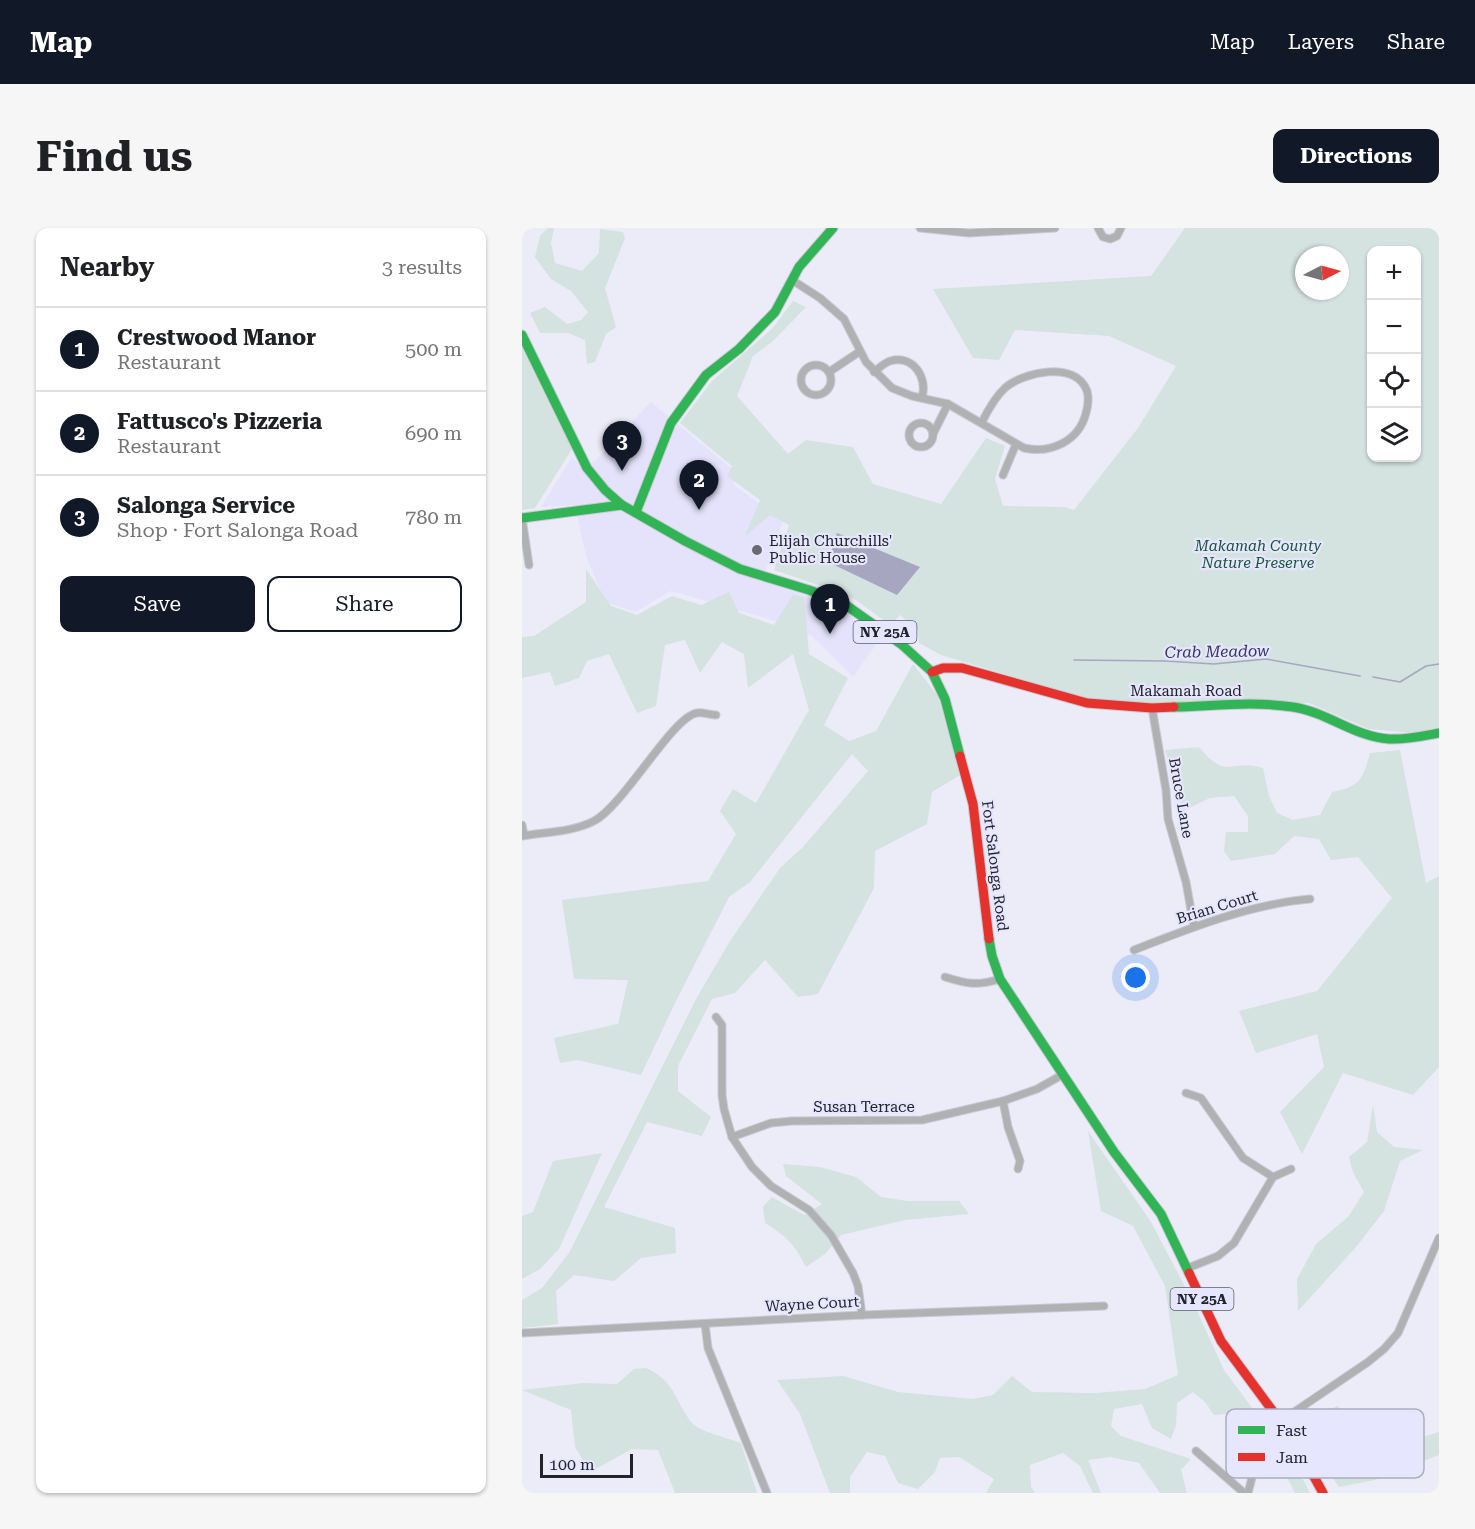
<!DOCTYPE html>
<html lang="en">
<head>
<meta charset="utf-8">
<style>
  :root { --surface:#fff; --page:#f6f6f6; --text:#202124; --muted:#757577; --line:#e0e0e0; --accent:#111827 }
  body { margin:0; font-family:"Roboto Serif",serif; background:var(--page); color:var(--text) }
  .controls { position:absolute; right:18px; top:18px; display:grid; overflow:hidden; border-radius:12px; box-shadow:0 2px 4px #0004 }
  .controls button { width:54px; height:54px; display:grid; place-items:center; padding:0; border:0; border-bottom:2px solid var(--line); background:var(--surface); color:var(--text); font:30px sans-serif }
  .compass { position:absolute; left:773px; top:18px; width:54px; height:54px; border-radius:50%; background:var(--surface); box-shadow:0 2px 4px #0004; rotate:84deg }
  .scale { position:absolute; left:18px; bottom:15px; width:93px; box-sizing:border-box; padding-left:6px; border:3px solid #23232c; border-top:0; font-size:16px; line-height:21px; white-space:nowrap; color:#23232c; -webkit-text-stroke:4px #e6e6ff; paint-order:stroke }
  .you { position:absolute; left:614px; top:750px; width:21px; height:21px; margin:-15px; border:4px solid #fff; border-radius:50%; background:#1a73e8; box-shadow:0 0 0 9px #1a73e833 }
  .badge { display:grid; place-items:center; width:39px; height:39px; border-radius:50%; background:var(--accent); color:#fff; font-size:20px; font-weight:700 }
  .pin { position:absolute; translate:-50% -50px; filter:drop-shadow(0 2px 3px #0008) }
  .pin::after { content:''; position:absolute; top:32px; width:21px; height:18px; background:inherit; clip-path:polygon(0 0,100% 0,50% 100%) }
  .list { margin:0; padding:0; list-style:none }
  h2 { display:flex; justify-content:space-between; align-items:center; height:78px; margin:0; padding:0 24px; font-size:26px }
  h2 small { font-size:20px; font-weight:400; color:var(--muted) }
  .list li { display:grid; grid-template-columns:39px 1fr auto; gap:18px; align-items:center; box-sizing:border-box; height:84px; padding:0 24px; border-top:2px solid var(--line) }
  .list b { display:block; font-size:22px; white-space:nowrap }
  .list p { margin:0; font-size:20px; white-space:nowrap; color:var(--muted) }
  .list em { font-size:20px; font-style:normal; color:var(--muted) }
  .actions { display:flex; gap:12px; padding:18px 24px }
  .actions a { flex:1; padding:14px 0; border:2px solid var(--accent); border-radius:12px; text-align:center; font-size:21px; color:var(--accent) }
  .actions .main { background:var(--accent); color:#fff }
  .icon { flex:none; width:33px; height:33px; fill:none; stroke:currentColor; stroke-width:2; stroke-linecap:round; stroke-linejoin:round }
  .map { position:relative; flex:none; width:917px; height:1265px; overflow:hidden; border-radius:12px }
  header { display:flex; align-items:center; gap:36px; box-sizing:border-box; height:84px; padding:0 30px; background:var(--accent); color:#fff }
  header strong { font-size:28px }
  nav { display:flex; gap:33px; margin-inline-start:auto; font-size:21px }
  .intro { display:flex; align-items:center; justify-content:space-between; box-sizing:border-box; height:144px; padding:0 36px }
  h1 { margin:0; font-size:42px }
  .button { padding:15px 27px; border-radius:12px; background:var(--accent); color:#fff; font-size:21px; font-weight:700 }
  main { display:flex; gap:36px; padding:0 36px }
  aside { flex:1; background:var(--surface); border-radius:12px; box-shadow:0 2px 4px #0004 }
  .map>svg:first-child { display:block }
  .built { fill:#e4e3fb }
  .green { fill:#d4e2e0; fill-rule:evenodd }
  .water { fill:#a6a6c0 }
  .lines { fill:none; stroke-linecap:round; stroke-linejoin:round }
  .stream { stroke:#a6a6c0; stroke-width:1.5 }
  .street-casing { stroke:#c9c9d3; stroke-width:9 }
  .fast-casing { stroke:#c9c9d3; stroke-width:11 }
  .jam-casing { stroke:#c9c9d3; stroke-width:11 }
  .street { stroke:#afb1b2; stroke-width:7 }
  .fast { stroke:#30b455; stroke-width:9 }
  .jam { stroke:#e5322d; stroke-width:9 }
  .poi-dot { fill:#696974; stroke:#e6e6ff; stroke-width:2 }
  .labels { text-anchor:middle; stroke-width:4.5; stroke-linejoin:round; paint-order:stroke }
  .shield { fill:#e6e6ff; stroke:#5e5e6b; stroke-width:1.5 }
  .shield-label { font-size:14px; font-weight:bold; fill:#23232c }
  .poi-label { font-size:15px; fill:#23232c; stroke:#e6e6ff; text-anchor:start }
  .park-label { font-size:15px; font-style:italic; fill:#18543a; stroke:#e6e6ff }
  .street-label { font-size:15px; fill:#23232c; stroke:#e6e6ff }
  .water-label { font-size:16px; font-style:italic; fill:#383461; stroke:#e6e6ff }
  .key { fill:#e6e6ff; stroke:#acacc0; stroke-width:1.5 }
  .key-label { font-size:16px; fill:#23232c }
</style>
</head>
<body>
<header>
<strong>Map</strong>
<nav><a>Map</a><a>Layers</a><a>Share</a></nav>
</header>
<div class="intro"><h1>Find us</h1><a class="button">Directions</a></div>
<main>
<aside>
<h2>Nearby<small>3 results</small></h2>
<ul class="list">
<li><span class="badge">1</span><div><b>Crestwood Manor</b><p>Restaurant</p></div><em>500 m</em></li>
<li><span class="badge">2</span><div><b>Fattusco's Pizzeria</b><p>Restaurant</p></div><em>690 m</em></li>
<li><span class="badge">3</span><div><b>Salonga Service</b><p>Shop · Fort Salonga Road</p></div><em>780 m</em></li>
</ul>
<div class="actions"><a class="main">Save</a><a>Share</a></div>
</aside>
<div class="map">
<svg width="917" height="1265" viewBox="0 0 917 1265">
  <rect width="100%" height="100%" fill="#ececf9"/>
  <path class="built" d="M129,174l86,71 -4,11 50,38 -21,59 78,27 40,31 -27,38 -42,-42 -45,-17 -95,-27 -36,21 -30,-10 -19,-46 -11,-51 -34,2 31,-50 10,10 13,-6z"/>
  <g class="green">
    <path d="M26,0h6l-3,15 4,20 27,8 17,-18 1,-24 23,3 2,6 -20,50 11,39 -10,7 -11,28 -8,2 -2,-24 -17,-7h-28l-10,-20 15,-6 22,17 14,-4 7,-8 -17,-21 -20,-12 -16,-22 5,-21z"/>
    <path d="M663,0h254v499l-25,6 -45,-4 -60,-26 -139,2 -79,-5 -150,-45 -22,-12 -1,-13 -18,-15 -10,10 -34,-25 -17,-8 -65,-22 15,-45 -19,-10 -25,21 15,-36 -33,-24 5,-10 -52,-43 32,-42 61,-53 20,-27 13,6 -33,34 -20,15 -16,40 51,58 18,-14 47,7 20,37 68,20 45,-66 19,8 -10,33 8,27 61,1 10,3 64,-82 38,-62 -67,-30 -94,-6 -16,30 -26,-2 -40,-69 218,-13zM850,22h44v208h-44zM782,27h36v36h-36z"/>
    <path d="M0,120l50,101 -37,59 -13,2z"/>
    <path d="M64,341l25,37 26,9 35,-19 29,9 28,-13 10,21 35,12 19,-30 11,2 5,57 39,24 -24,47 25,16 27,-10 37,-67 25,32 22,79 -28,17 -5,32 -52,27 -1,37 -56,106 -20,3 -33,-37 -30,33 -23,6 -34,67v25l33,26 -9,19 -55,-14 -43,85 71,21 1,25 -35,5 -27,23 -40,-6 -18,16 2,33 -36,4v-28l20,-12 27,-35 127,-254 34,-58 50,-73 23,-21 65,-76 -16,-17 -102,128 -21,15 -53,104 -35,74 -63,-15 -18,3 -6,-25 64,-14 10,-44 -54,-1 -12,-79 146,-19 28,-47 -16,-23 13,-22 23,14 53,-93 -16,-56 -45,34 -4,-34 -22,-12 -22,31 -15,-33 -20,5 -9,61 -19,7 -28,-59 -22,7 -8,17 -24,8 -5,-14 -28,6v-41l12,-1 52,-34z"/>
    <path d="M677,519c29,35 31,11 64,21l6,28 8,17 16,7 27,-5 12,-23c28,-5 31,-13 38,-39l30,-3 26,133 13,-7v191l-26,28 -70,-22 -41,81 -22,-42 44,-45 -7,-33 -61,19 -17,-42 78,-20 75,-93 -34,-41 -27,3 -12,-21 -25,-3 -19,18 -44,7 -7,-10 2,-19h22v-16l-14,-20 -24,2 -27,13 -18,-61z"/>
    <path d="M851,877l4,27 17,15 29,3 -23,11 -16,50 -28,36 -58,64 -1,-32 19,-35 32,-27 16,-25 -11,-20 -4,-15 18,-15z"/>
    <path d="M566,903l63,91 42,80 31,68 31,42 -41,3 -9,-13 -12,-10 -16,11 -1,22 -5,14 -19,-11 -10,-24 -28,5 -3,17 10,10 70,23 -10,11 6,23h-27l-21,-30 -29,-6 -22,3 13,33h-8l-13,-27 -17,-13 -33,12 1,22 4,6h-49l8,-14 -35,-22 -19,1 -5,14 -17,17 -20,-6 -13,-27 -18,-4 -17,25v16h-20l-30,-79 -23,-34 66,-4 55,16 75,7 20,-4 19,-19 20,16 62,1 51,-4 33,-14 -13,-89 -32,-60 -32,-15z"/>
    <path d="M80,925l-43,96 -19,20 -18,10v-63l11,-4 20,-51z"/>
    <path d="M261,936l37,3 36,10 25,20 27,4h51l10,13 -64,6 -64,15 -16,19 -19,13c-12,-24 -19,-30 -41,-44l-2,-16 9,-10 32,18 18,-11 -36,-28z"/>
    <path d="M124,1140c31,14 28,34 47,56 6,7 37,15 48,19l16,50h-82l-17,-43 -26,-1 -42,23 -15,-25 -4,-37 -49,-20 62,-7 33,1 17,-15z"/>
    <path d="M816,1178l32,47 69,-21v23l-64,25 -36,7 -19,-28 -11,-43z"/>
    <path d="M757,1205l31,60h-15l-5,-10 -22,-36z"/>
  </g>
  <path class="water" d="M315,305l83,34 -23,28 -69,-33z"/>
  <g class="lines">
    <g class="stream">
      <path d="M552,432l91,1 49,3 52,-5 94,17"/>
      <path d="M851,449l27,5 26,-16 13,-2"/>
    </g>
    <g class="street-casing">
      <g id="street">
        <path d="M398,0l49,5 86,-5"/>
        <path d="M576,0l5,9 7,2 7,-3 4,-8"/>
        <path d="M270,52l28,18 24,21 22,43 26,26 20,8 36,8 76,44c27,6 55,-7 62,-35 2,-7 3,-15 1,-22 -11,-31 -64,-19 -82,-3 -10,9 -17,22 -23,34"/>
        <circle cx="294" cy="152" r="15"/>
        <path d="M307,144l30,-20"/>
        <path d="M352,144c5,-4 10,-9 16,-11 23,-7 38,17 32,36"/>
        <circle cx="399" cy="207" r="12"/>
        <path d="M411,206l15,-30"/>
        <path d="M481,247l13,-31"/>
        <path d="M0,290l7,47"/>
        <path d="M630,480l14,82 2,29 18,63 8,45"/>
        <path d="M0,597l2,10"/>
        <path d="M0,608c23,-4 51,-4 72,-15 30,-16 79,-105 103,-108 6,-1 13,2 19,2"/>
        <path d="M612,722c56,-22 117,-46 176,-51"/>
        <path d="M423,749c22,7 32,9 55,2"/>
        <path d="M194,789l6,8v70l2,14 8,28 20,30 19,19 38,24 22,25 22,38 5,13 4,29"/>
        <path d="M664,865l15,5 42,60 30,19"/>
        <path d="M481,873l5,26 12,34 -2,8"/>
        <path d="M210,909l39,-14 21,-2 130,-1 81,-19 34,-12 25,-14"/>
        <path d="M666,1040l30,-12 16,-13 39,-66 18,-8"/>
        <path d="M183,1096l3,24 59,145"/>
        <path d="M0,1105l340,-18 242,-9"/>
        <path d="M674,1223l48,42"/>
        <path d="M726,1265l13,-50 8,-14 99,-67 16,-13 14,-16 41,-95"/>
      </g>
    </g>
    <g class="fast-casing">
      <g id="fast">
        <path d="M0,107l65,133 18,22 17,15 63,36 55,28 69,21 34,13 58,41 31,28 13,27 15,57"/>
        <path d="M114,284l35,-89 35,-48 33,-26 36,-37 24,-45 34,-39"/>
        <path d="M0,290l100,-13"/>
        <path d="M652,479c39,-1 80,-6 119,0 34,5 62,30 96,32 16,1 34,-3 50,-6"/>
        <path d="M467,711l3,17 8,23 114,173 47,62 28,59"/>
      </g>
    </g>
    <g class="jam-casing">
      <g id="jam">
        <path d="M410,444l11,-4h19l125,35 65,5 22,-1"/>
        <path d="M438,528l13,48 16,135"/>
        <path d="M667,1045l32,68 71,96 31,56"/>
      </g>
    </g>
    <use href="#street" class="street"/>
    <use href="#fast" class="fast"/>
    <use href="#jam" class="jam"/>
  </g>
  <circle class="poi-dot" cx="235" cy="322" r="6"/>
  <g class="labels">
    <g class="shield">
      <rect x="331.5" y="393" width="63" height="22" rx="4.5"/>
      <rect x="648.5" y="1060" width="63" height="22" rx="4.5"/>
    </g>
    <g class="shield-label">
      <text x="363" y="409">NY 25A</text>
      <text x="680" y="1076">NY 25A</text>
    </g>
    <g class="poi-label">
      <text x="247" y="318">Elijah Churchills'<tspan x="247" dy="17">Public House</tspan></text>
    </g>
    <g class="park-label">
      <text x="736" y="323">Makamah County<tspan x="736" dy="17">Nature Preserve</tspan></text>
    </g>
    <g class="street-label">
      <text x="664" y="468">Makamah Road</text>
      <text transform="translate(659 570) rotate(80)" y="5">Bruce Lane</text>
      <text transform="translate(473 638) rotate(83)" y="5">Fort Salonga Road</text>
      <text transform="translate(695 679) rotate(-17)" y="5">Brian Court</text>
      <text x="342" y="884">Susan Terrace</text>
      <text transform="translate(290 1076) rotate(-3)" y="5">Wayne Court</text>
    </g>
    <g class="water-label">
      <text transform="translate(695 423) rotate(-1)" y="6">Crab Meadow</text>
    </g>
  </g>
  <rect x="704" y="1181" width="198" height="69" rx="9" class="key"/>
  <rect x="716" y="1198" width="27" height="8" fill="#30b455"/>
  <rect x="716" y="1225" width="27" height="8" fill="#e5322d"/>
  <g class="key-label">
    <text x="754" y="1208">Fast</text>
    <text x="754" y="1235">Jam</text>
  </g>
</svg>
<div class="controls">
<button>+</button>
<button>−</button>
<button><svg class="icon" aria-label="locate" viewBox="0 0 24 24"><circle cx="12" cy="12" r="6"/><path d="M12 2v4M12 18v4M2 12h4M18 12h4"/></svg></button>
<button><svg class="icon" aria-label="layers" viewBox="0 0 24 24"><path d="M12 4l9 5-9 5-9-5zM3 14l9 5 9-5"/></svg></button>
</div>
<svg class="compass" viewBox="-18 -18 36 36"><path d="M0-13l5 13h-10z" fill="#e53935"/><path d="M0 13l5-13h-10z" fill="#757577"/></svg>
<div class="scale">100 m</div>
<div class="you"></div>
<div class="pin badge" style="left:308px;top:406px">1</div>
<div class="pin badge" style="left:177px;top:282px">2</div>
<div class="pin badge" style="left:100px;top:243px">3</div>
</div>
</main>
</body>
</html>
